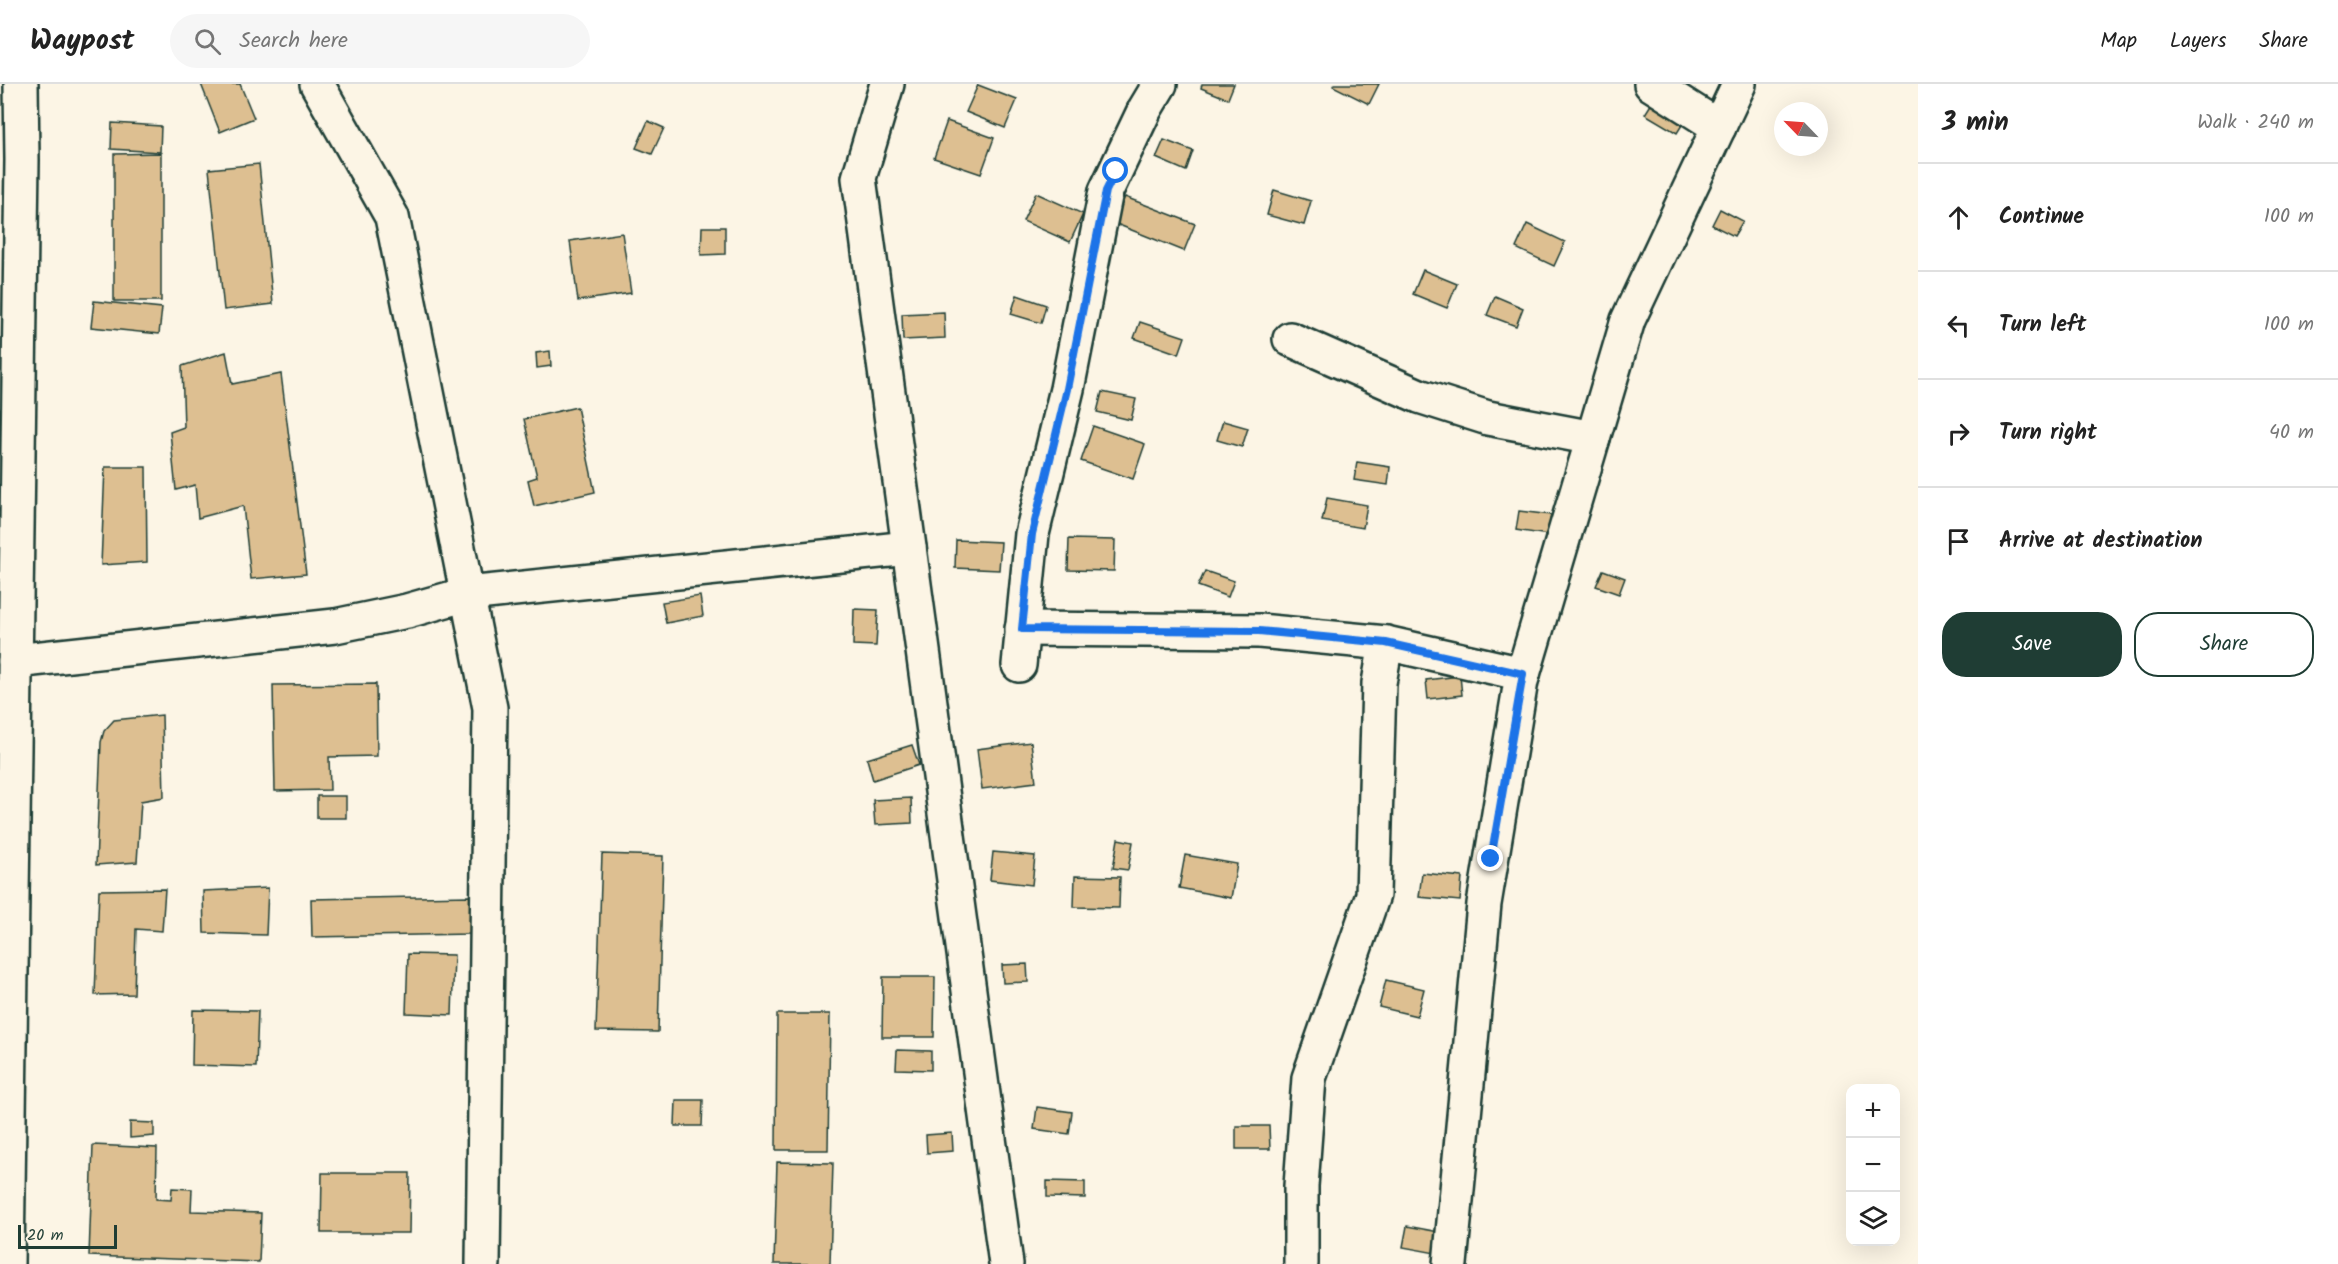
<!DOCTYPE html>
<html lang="en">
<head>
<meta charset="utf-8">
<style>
  :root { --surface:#fff; --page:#f6f6f6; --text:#222; --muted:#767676; --line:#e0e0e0; --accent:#1f3d34 }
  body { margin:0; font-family:Kalam,sans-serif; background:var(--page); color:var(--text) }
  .controls { position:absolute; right:18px; bottom:18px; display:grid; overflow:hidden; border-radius:12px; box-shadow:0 6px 24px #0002 }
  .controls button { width:54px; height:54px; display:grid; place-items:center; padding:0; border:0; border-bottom:2px solid var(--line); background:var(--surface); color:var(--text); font:30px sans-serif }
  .compass { position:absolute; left:1774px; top:18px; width:54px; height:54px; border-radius:50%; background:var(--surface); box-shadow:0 6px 24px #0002; rotate:295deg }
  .scale { position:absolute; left:18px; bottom:15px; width:99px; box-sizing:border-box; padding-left:6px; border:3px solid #1f3d34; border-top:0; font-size:16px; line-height:21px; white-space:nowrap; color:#1f3d34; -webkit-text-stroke:4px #fcf5e5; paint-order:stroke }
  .stop { position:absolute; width:18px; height:18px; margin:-14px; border:4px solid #1a73e8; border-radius:50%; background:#fff }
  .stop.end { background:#1a73e8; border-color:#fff; box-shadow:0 2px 6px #0008 }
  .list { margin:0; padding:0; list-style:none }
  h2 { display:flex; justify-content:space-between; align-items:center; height:78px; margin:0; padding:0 24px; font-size:26px }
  h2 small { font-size:20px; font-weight:400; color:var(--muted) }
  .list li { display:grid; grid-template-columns:39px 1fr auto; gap:18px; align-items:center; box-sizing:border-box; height:108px; padding:0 24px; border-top:2px solid var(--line) }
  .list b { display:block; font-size:22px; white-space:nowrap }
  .list em { font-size:20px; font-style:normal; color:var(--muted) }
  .actions { display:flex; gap:12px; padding:18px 24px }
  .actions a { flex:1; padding:14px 0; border:2px solid var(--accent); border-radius:24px; text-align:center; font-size:21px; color:var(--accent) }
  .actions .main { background:var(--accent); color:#fff }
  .icon { flex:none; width:33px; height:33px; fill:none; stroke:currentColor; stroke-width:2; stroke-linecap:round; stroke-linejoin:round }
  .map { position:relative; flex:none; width:1918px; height:1180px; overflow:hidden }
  header { display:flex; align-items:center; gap:36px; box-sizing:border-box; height:84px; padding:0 30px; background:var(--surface); border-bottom:2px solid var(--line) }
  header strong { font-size:28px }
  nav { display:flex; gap:33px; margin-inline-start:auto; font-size:21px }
  .search { width:420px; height:54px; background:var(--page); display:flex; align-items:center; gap:15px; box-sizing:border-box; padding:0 21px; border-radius:33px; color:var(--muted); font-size:22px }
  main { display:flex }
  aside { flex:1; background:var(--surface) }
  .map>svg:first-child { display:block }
  .building { fill:#ddbf91; stroke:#1f3d34; stroke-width:1.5 }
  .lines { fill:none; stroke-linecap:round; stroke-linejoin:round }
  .minor-casing { stroke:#1f3d34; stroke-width:38 }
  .secondary-casing { stroke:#1f3d34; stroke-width:38 }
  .minor { stroke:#fcf5e5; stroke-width:33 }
  .secondary { stroke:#fcf5e5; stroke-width:33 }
  .route { stroke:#1a73e8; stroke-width:8 }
</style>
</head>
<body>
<header>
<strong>Waypost</strong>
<div class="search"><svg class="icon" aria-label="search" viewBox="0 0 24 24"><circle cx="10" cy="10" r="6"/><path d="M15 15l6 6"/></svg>Search here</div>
<nav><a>Map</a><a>Layers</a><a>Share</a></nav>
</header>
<main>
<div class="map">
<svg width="1918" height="1180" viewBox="0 0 1918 1180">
  <rect width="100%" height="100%" fill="#fcf5e5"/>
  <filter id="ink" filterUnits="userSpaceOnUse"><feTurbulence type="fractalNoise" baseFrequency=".0167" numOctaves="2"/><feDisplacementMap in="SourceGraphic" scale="12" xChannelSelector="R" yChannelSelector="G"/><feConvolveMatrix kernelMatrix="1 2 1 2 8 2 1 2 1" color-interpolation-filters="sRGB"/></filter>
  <g filter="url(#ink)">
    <g class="building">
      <path d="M201,0h39l14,34 -34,14z"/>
      <path d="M1202,0h32l-6,15 -27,-11z"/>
      <path d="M1334,0h45l-10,20 -36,-18z"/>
      <path d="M978,1l39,15 -12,28 -39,-16z"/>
      <path d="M1655,14l32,19 -10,16 -32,-19z"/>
      <path d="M648,37l16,7 -12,26 -16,-6z"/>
      <path d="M947,37l47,17 -13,36 -47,-16z"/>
      <path d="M112,39l49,3 -1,26 -49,-3z"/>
      <path d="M1164,56l29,11 -7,20 -30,-13z"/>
      <path d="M161,69v148h-47v-147z"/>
      <path d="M259,80l14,140 -49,6 -15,-141z"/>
      <path d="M1274,106l37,11 -7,24 -37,-10z"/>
      <path d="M1036,109l47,21 -13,28 -47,-21z"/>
      <path d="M1125,113l70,27 -11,27 -70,-28z"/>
      <path d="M1720,125l23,12 -9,15 -22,-11z"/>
      <path d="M1527,140l38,18 -11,24 -38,-18z"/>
      <path d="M702,143h23v27l-24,1z"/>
      <path d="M622,149l9,60 -53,8 -8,-60z"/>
      <path d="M1423,186l34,14 -10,24 -34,-14z"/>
      <path d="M1017,211l29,10 -5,18 -30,-9z"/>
      <path d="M1495,212l28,12 -7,18 -29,-11z"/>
      <path d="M94,217l68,7 -3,26 -68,-7z"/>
      <path d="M944,228l1,26 -42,2 -1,-26z"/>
      <path d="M1140,238l45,15 -6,17 -45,-16z"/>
      <path d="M550,267l1,15 -14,2 -1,-15z"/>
      <path d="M226,268l6,32 49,-10 25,200 -55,5 -8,-73 -45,12 -3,-33 -19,5 -6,-58 14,-5 -2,-61z"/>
      <path d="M1102,308l34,7 -5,21 -34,-8z"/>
      <path d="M577,323l18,85 -61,14 -6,-26 9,-3 -13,-58z"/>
      <path d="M0,325h10l-2,57 -8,-1z"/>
      <path d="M1223,337l25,7 -6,19 -25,-7z"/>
      <path d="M1093,342l52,18 -12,35 -52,-18z"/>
      <path d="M1357,378l33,5 -2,18 -34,-5z"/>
      <path d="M105,383h41l1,95 -46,3z"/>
      <path d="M1327,414l40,7 -4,23 -41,-7z"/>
      <path d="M1519,427l32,4 -3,20 -32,-5z"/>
      <path d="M1069,455l46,1 -1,31 -46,-1z"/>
      <path d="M956,456l45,2 -2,28 -44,-2z"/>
      <path d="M1603,486l22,8 -6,16 -23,-8z"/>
      <path d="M1205,487l29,10 -6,16 -30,-11z"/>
      <path d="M700,512l3,20 -37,7 -4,-21z"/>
      <path d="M854,525l24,1 -2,36 -23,-1z"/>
      <path d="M1460,592l2,19 -34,4 -2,-19z"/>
      <path d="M376,600l1,72 -48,1 1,33 -55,1 -2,-106z"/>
      <path d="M162,631l2,82 -23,4 -4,61 -41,3 5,-123 3,-11 10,-11z"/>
      <path d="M1031,658l5,40 -54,7 -5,-40z"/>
      <path d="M912,661l7,20 -46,15 -6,-21z"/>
      <rect x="317" y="712" width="29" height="22"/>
      <path d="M911,714l1,25 -37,2 -2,-25z"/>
      <path d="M1118,755l15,3 -5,28 -15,-2z"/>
      <path d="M993,768l42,4 -3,29 -42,-5z"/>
      <path d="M602,770l61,2 -5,176 -62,-1z"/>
      <path d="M1185,771l52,9 -6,34 -52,-10z"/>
      <path d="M1422,789l40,4 -2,24 -41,-4z"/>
      <path d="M1075,792l45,1 -1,31 -45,-1z"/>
      <path d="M268,804l-2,47 -62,-2 -1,-42z"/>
      <path d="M165,805l-3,42 -26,-2 -2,65 -39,1 4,-105z"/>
      <path d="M470,812v38l-158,3 -1,-38z"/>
      <path d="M408,870l46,1 -2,60 -46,-2z"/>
      <path d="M1027,880l1,18 -25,1 -1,-18z"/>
      <path d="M883,893h52l-1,60h-52z"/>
      <path d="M1386,896l38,9 -7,27 -38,-9z"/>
      <path d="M193,926l65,1 -2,56 -64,-2z"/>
      <path d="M777,930h53l-2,136h-52z"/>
      <path d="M897,966l34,1v19l-35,-1z"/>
      <path d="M676,1016h27l-1,26h-27z"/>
      <path d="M1037,1023l35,5 -3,22 -35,-5z"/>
      <path d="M130,1038l24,1v13l-24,2z"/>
      <path d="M1236,1042h33l1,23h-34z"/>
      <path d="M952,1049l1,18 -26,2 -1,-18z"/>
      <path d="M93,1061l64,3 -1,51 15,1 1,-12 20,1 -1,22 70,2 -2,49 -170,-6z"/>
      <path d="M777,1078l56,1 -3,101h-56z"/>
      <path d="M322,1089h88l-1,60h-88z"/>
      <path d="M1047,1097l38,1v16l-38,-1z"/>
      <path d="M1407,1142l43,8 -4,21 -43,-8z"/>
    </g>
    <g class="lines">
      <g class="minor-casing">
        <g id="minor">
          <path d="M317,0l75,133 98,491 -7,556"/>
          <path d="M887,0l-28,94 147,1086"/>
          <path d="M1651,0l68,43"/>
          <path d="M1290,255l129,57 69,22 105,20"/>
          <path d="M1022,545l237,2 127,12 137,31"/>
          <path d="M15,577l320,-35 72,-15 60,-17 442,-46"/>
          <path d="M1019,581l13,-131 35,-145 39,-198 39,-82 15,-25"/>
          <path d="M1301,1180v-78l8,-108 64,-183 6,-212 7,-40"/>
          <path d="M1450,1180l34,-360 37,-223 107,-361 111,-236"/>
        </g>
      </g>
      <g class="secondary-casing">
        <path id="secondary" d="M7,1180l15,-1104 -1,-76"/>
      </g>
      <use href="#minor" class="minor"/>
      <use href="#secondary" class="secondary"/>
    </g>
  </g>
  <g class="lines" filter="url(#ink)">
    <path class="route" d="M1116,87l-10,20 -39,198 -35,145 -10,95 237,2 127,12 137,31 -32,185"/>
  </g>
</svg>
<div class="controls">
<button>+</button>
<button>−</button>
<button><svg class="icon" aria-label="layers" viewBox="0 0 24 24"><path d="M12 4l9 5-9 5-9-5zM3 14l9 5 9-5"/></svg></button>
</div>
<svg class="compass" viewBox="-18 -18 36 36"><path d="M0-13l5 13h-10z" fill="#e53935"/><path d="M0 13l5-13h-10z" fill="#767676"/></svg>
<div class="scale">20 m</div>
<div class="stop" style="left:1116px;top:87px"></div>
<div class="stop end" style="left:1491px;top:775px"></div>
</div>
<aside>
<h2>3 min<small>Walk · 240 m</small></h2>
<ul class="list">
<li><svg class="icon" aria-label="ahead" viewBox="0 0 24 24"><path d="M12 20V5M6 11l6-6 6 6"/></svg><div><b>Continue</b></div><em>100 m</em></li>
<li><svg class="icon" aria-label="left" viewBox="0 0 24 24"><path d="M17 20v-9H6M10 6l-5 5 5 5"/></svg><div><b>Turn left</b></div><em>100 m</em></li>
<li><svg class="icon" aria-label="right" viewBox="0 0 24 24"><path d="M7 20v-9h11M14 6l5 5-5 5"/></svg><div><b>Turn right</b></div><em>40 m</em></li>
<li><svg class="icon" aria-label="arrive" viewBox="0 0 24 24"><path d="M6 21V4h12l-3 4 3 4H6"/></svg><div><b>Arrive at destination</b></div></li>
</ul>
<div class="actions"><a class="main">Save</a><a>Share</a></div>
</aside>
</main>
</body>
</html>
